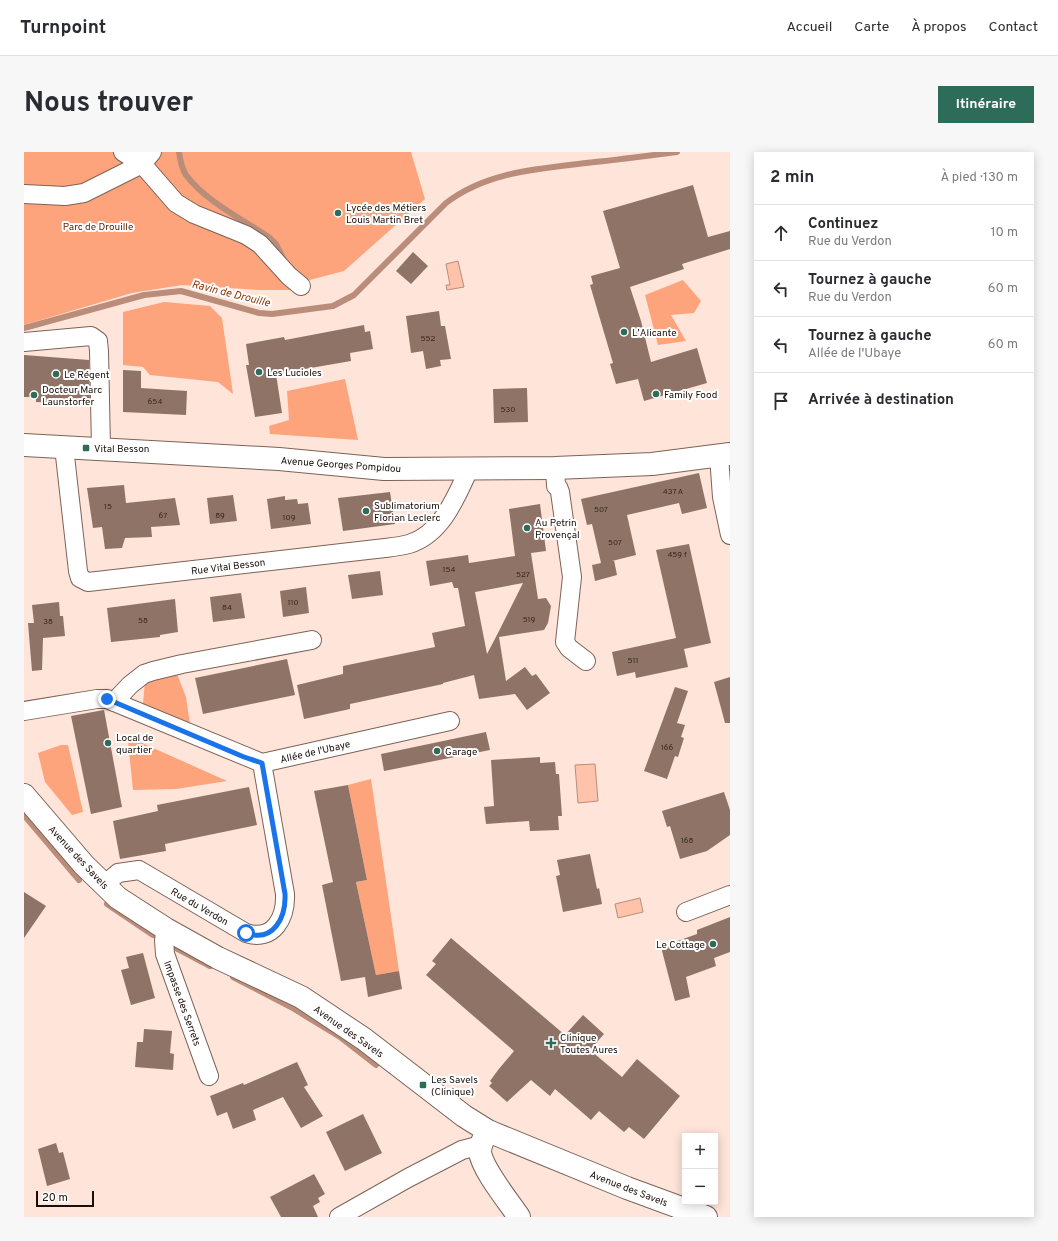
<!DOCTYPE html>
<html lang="fr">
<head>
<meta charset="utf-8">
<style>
  :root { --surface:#fff; --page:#f7f7f7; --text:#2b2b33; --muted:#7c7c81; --line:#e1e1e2; --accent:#2d6c59 }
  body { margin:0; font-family:Overpass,sans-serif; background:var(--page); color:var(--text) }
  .controls { position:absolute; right:12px; bottom:12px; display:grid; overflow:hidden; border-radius:0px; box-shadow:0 2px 10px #0003 }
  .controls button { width:36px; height:36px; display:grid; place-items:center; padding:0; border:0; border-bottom:1px solid var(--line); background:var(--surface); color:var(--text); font:20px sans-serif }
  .scale { position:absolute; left:12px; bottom:10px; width:58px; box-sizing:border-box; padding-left:4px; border:2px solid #190f0a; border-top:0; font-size:11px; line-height:14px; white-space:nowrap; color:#190f0a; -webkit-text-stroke:3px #fff; paint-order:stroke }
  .stop { position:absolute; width:12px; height:12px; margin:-9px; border:3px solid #1a73e8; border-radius:50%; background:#fff }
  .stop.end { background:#1a73e8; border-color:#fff; box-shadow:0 1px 4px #0008 }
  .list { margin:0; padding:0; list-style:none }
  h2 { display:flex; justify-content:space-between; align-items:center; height:52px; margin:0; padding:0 16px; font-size:17px }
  h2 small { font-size:13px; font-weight:400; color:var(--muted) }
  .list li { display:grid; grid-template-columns:26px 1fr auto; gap:12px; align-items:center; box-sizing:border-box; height:56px; padding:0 16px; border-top:1px solid var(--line) }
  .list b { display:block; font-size:15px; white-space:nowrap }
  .list p { margin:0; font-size:13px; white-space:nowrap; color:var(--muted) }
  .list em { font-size:13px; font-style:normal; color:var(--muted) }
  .icon { flex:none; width:22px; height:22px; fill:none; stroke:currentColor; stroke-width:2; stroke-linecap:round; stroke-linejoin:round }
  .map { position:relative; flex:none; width:706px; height:1065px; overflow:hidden; border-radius:0px }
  header { display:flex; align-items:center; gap:24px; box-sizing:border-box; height:56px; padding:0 20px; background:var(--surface); border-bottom:1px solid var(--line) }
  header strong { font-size:19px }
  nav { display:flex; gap:22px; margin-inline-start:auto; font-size:14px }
  .intro { display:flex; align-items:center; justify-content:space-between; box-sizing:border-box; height:96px; padding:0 24px }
  h1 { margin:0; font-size:28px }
  .button { padding:10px 18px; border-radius:0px; background:var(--accent); color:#fff; font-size:14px; font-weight:700 }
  main { display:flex; gap:24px; padding:0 24px }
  aside { flex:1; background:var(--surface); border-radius:0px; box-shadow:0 2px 10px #0003 }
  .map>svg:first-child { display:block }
  .green { fill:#fda47c }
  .water { fill:#fec3aa; stroke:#b98d7a }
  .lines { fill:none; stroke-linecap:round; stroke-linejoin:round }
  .stream { stroke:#b98d7a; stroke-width:6 }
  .building { fill:#8f7367; fill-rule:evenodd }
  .street-casing { stroke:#7d6256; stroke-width:20 }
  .secondary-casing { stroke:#7d6256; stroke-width:24 }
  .street { stroke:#fff; stroke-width:18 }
  .secondary { stroke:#fff; stroke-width:22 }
  .route { stroke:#1a73e8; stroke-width:5 }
  .poi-dot { fill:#2d6c59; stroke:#fff; stroke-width:1.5 }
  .labels { text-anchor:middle; stroke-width:4; stroke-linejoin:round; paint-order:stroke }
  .number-label { font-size:8px; fill:#362821 }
  .poi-label { font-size:10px; fill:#190f0a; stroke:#fff; text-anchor:start }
  .park-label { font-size:10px; fill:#602608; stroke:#fff }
  .street-label { font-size:10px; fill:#190f0a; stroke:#fff }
  .water-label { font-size:11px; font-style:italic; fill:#8a3707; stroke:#fff }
</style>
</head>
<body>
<header>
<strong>Turnpoint</strong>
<nav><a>Accueil</a><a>Carte</a><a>À propos</a><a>Contact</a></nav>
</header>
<div class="intro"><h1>Nous trouver</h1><a class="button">Itinéraire</a></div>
<main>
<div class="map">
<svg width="706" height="1065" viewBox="0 0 706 1065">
  <rect width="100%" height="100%" fill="#fee4d9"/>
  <g class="green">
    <path d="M0,0h387l14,47 -81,72 -46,12 7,7h-47l-76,-5 -50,8 -108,32z"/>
    <path d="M659,128l18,21 -7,12 -23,2 15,26 -28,4 -13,-50z"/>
    <path d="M140,150l46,4 12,12 11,76 -15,-12 -68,-7 -7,-8 -20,-2v-53z"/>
    <path d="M321,227l13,61 -88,-6 -1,-8 20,-6 -2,-29z"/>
    <path d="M153,522l9,23 4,27 -47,-20 2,-23z"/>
    <path d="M109,587l94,42 -51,8 -43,1 -5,-49z"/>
    <path d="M37,593h7l15,67 -11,3 -27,-33 -7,-29z"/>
    <path d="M347,627l28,192 -23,4 -20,-93 11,-2 -19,-95z"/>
  </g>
  <g class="water">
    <path d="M434,109l6,26 -17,3 -1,-5h4l-4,-21z"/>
    <path d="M571,612l3,37 -20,2 -3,-38z"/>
    <path d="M616,746l3,14 -25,6 -3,-14z"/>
  </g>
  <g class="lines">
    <g class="stream">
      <path d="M155,0c1,7 3,17 7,23 19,26 58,45 84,63l6,6 8,16"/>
      <path d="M0,176l120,-33 37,-4 78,22 13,1 61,-8 21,-11 92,-92c40,-31 91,-34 140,-40 30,-3 61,-7 91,-11"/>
      <path d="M0,663l55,65"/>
      <path d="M83,752l46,31"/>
      <path d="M152,796l34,18"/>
      <path d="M209,825l58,30 49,30 36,28"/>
    </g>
  </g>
  <g class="building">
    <path d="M669,33l15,52 22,-6v18l-48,15 2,5 -54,18 11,34 10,41 46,-14 10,35 -63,18 -6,-22 -22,5 -6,-20 3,-1 -23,-78 3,-1 -2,-8 29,-8 -17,-57z"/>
    <path d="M389,100l15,14 -17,18 -15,-13z"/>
    <path d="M415,159l2,15h4l6,33 -11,1 1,6 -15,3 -3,-18 -12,2 -5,-37z"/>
    <path d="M340,173l1,7 5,-1 3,18 -23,4 1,8 -75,13 6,39 -27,4 -9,-52h3l-3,-21 38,-7 1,3z"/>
    <path d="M0,203l65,5 1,44 -54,-2v-5h-12z"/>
    <path d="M99,218l18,1v17l46,3 -1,24 -63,-3z"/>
    <path d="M503,236l1,34 -34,1 -1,-34z"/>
    <path d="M675,321l8,35 -25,6 -3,-11 -52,12 9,40 -24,6 2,-1 3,15 -22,6 -3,-16 9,-2 -9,-39 -5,1 -6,-26z"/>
    <path d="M100,333l2,18 49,-5 5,27 -29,2 1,10 -27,1 -3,10 -17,1 -3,-22 -9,1 -6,-40z"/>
    <path d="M366,340l5,32 -52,7 -5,-33z"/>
    <path d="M209,343l4,26 -27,3 -3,-26z"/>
    <path d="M261,344v4l12,-1 1,5 10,-1 3,21 -40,5 -4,-30z"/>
    <path d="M516,352l6,47 -15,2 7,46 8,-1 5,8 -3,17 -4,7 -45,7 7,44 19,-14 7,9 4,-2 14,19 -23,17 -12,-16 -36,5 -5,-24 -31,8v1l-93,20v5l-46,10 -7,-34 46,-11v-8l92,-19 -3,-14 33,-7 -7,-38h-4l-2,-6 -22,4 -4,-25 42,-6 1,8 46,-7 -6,-47zM499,431l-25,50 -11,21 -12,-62z"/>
    <path d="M665,392l22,99 -27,6 4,18 -52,11 -1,-6 -18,4 -5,-24 64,-14 -20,-88z"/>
    <path d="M356,419l3,24 -31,4 -4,-24z"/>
    <path d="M282,435l3,26 -26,4 -3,-26z"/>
    <path d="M217,441l4,25 -32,4 -3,-25z"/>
    <path d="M151,447l3,33 -18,3v2l-49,5 -4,-34z"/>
    <path d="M35,450l1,14h3l2,20 -22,2 -1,32 -10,1 -4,-48h6l-2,-18z"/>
    <path d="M263,507l8,36 -92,19 -8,-36z"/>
    <path d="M706,525v46h-5l-11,-41z"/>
    <path d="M651,535l13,4 -11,32 8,2 -4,12 3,1 -6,19 -3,-1 -8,23 -23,-8z"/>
    <path d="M80,558l18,97 -31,7 -20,-98z"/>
    <path d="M462,580l4,18 -106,21 -3,-17z"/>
    <path d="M516,605v6l15,-1 1,12h3l3,42h-4l1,14 -29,1 -1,-10 -43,3 -2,-17 10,-1 -3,-46z"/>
    <path d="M324,633l19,95 -11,2 20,93 23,-4 3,18 -34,8 -3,-20 -24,4 -19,-96 11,-3 -19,-91z"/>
    <path d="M225,635l8,38 -92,19 1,7 -46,8 -7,-38 45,-10 -1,-6z"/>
    <path d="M700,640l6,18v25l-23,16 -27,8 -10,-33 -3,1 -5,-16z"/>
    <path d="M566,702l7,35 2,-1 3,16 -39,8 -7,-36 4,-1 -3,-15z"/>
    <path d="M0,740l22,14 -22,32z"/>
    <path d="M706,765v35l-16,6 2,8 -30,11 4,20 -15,4 -14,-54 36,-13v-4z"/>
    <path d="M427,786l114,97 18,-20 21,19 -14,16 32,27 15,-18 43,37 -36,43 -15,-12 -5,5 -25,-21 -8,9 -36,-31 -5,7 -19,-16 -24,22 -18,-16 3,-3 -2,-2 8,-11 16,-19 -88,-76 10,-11 -4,-3z"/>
    <path d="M119,801l12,45 -24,7 -10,-35 8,-2 -3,-11z"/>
    <path d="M120,877l28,2 -2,22 4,1 -1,16 -38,-3 2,-25h6z"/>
    <path d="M273,910l11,23 -4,2 19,29 -22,12 -18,-31 -30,13 3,10 -23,9 -6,-17 -10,4 -7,-20 33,-13 1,2z"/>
    <path d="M339,962l19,39 -37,18 -19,-39z"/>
    <path d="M32,991l3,10 4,-1 7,27 -23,7 -9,-37z"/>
    <path d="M290,1022l11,20 -7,4 2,4 -7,4 5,11h-37l-11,-20z"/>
  </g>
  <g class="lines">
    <g class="street-casing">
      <g id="street">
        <path d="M99,0l19,12"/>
        <path d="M128,0l-10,12 34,39 18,11 52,21 14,9 29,32 12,10"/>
        <path d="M0,42l41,2 19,-3 58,-29"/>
        <path d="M0,190l67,-6 7,5 1,10 2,97"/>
        <path d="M40,295l14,124 2,7 8,4 297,-34c8,-1 17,-2 24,-4 33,-10 47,-47 60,-75"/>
        <path d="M695,304l3,41 8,38"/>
        <path d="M531,316l1,18 2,1 2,5 12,85 -7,65 4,6 17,13"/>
        <path d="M90,550l16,-17 14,-11 9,-3 29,-7 130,-24"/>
        <path d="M0,559l73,-12h10l155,64 188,-42"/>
        <path d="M80,733l14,-12 21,-3 107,63c28,9 40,-16 39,-39l-23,-131"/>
        <path d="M662,760l44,-17"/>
        <path d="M142,777l-2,11 1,14 44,122"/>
        <path d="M315,1065l69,-39 54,-28 19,-5"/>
      </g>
    </g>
    <g class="secondary-casing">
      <g id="secondary">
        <path d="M0,293l255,14 105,10 171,-1 97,-4 78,-10"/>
        <path d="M0,643l60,70 34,33 48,31 52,29 83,39 63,42 100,77 24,15 139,57 79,29"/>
        <path d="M464,979c-4,7 -8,13 -8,21 2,17 29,50 39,65"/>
      </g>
    </g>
    <use href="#street" class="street"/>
    <use href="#secondary" class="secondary"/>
  </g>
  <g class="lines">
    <path class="route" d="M83,547l137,58 18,6 23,131c1,23 -11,49 -39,39"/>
  </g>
  <g class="poi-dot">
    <circle cx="314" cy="61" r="4"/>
    <circle cx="600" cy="180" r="4"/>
    <circle cx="235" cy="220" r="4"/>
    <circle cx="32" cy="222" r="4"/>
    <circle cx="632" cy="242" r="4"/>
    <circle cx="10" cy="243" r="4"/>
    <rect x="58" y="292" width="8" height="8" rx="2"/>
    <circle cx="342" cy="359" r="4"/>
    <circle cx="503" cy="376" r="4"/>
    <circle cx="84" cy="591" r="4"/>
    <circle cx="413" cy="599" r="4"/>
    <circle cx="689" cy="792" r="4"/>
    <path d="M525 885h4v4h4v4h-4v4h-4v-4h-4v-4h4z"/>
    <rect x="395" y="929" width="8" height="8" rx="2"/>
  </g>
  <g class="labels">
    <g class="number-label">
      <text x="404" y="189">552</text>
      <text x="131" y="252">654</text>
      <text x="484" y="260">530</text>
      <text x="649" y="342">437 A</text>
      <text x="84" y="357">15</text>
      <text x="577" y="360">507</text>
      <text x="139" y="366">67</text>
      <text x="196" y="366">89</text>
      <text x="265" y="368">109</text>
      <text x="591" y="393">507</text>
      <text x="653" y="405">459 f</text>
      <text x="425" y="420">154</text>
      <text x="499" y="425">527</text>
      <text x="269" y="453">110</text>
      <text x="203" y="458">84</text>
      <text x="505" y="470">519</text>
      <text x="119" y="471">58</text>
      <text x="24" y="472">38</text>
      <text x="609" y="511">511</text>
      <text x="643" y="598">166</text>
      <text x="663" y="691">168</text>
    </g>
    <g class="poi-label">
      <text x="322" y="59">Lycée des Métiers<tspan x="322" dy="12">Louis Martin Bret</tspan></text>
      <text x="608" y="184">L'Alicante</text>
      <text x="243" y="224">Les Lucioles</text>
      <text x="40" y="226">Le Régent</text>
      <text x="18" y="241">Docteur Marc<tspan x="18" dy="12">Launstorfer</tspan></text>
      <text x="640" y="246">Family Food</text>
      <text x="70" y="300">Vital Besson</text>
      <text x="350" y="357">Sublimatorium<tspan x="350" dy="12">Florian Leclerc</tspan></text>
      <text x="511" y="374">Au Petrin<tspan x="511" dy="12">Provençal</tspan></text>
      <text x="92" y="589">Local de<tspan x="92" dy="12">quartier</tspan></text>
      <text x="421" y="603">Garage</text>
      <text x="681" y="796" text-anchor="end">Le Cottage</text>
      <text x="536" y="889">Clinique<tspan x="536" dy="12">Toutes Aures</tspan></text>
      <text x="407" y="931">Les Savels<tspan x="407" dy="12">(Clinique)</tspan></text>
    </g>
    <g class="park-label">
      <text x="74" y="78">Parc de Drouille</text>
    </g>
    <g class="street-label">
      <text transform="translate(317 312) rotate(4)" y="4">Avenue Georges Pompidou</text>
      <text transform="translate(204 414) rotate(-7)" y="4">Rue Vital Besson</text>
      <text transform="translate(291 599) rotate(-13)" y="4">Allée de l'Ubaye</text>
      <text transform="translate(55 705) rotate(47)" y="4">Avenue des Savels</text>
      <text transform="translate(176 754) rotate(30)" y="4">Rue du Verdon</text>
      <text transform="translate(159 851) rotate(70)" y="4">Impasse des Serrets</text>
      <text transform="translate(325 879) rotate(35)" y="4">Avenue des Savels</text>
      <text transform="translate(605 1036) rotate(21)" y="4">Avenue des Savels</text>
    </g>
    <g class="water-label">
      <text transform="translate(207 141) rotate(14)" y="4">Ravin de Drouille</text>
    </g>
  </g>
</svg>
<div class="controls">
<button>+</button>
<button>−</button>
</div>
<div class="scale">20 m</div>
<div class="stop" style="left:222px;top:781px"></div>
<div class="stop end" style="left:83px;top:547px"></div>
</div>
<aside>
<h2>2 min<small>À pied · 130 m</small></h2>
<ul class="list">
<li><svg class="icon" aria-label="ahead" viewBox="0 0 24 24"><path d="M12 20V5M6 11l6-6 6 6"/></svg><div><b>Continuez</b><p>Rue du Verdon</p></div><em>10 m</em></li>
<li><svg class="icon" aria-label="left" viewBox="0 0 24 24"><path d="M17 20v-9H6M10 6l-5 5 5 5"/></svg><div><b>Tournez à gauche</b><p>Rue du Verdon</p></div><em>60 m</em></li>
<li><svg class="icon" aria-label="left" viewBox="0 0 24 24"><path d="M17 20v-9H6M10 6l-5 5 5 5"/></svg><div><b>Tournez à gauche</b><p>Allée de l'Ubaye</p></div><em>60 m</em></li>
<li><svg class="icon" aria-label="arrive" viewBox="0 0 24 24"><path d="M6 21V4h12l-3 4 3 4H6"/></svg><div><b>Arrivée à destination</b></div></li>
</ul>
</aside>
</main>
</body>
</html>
